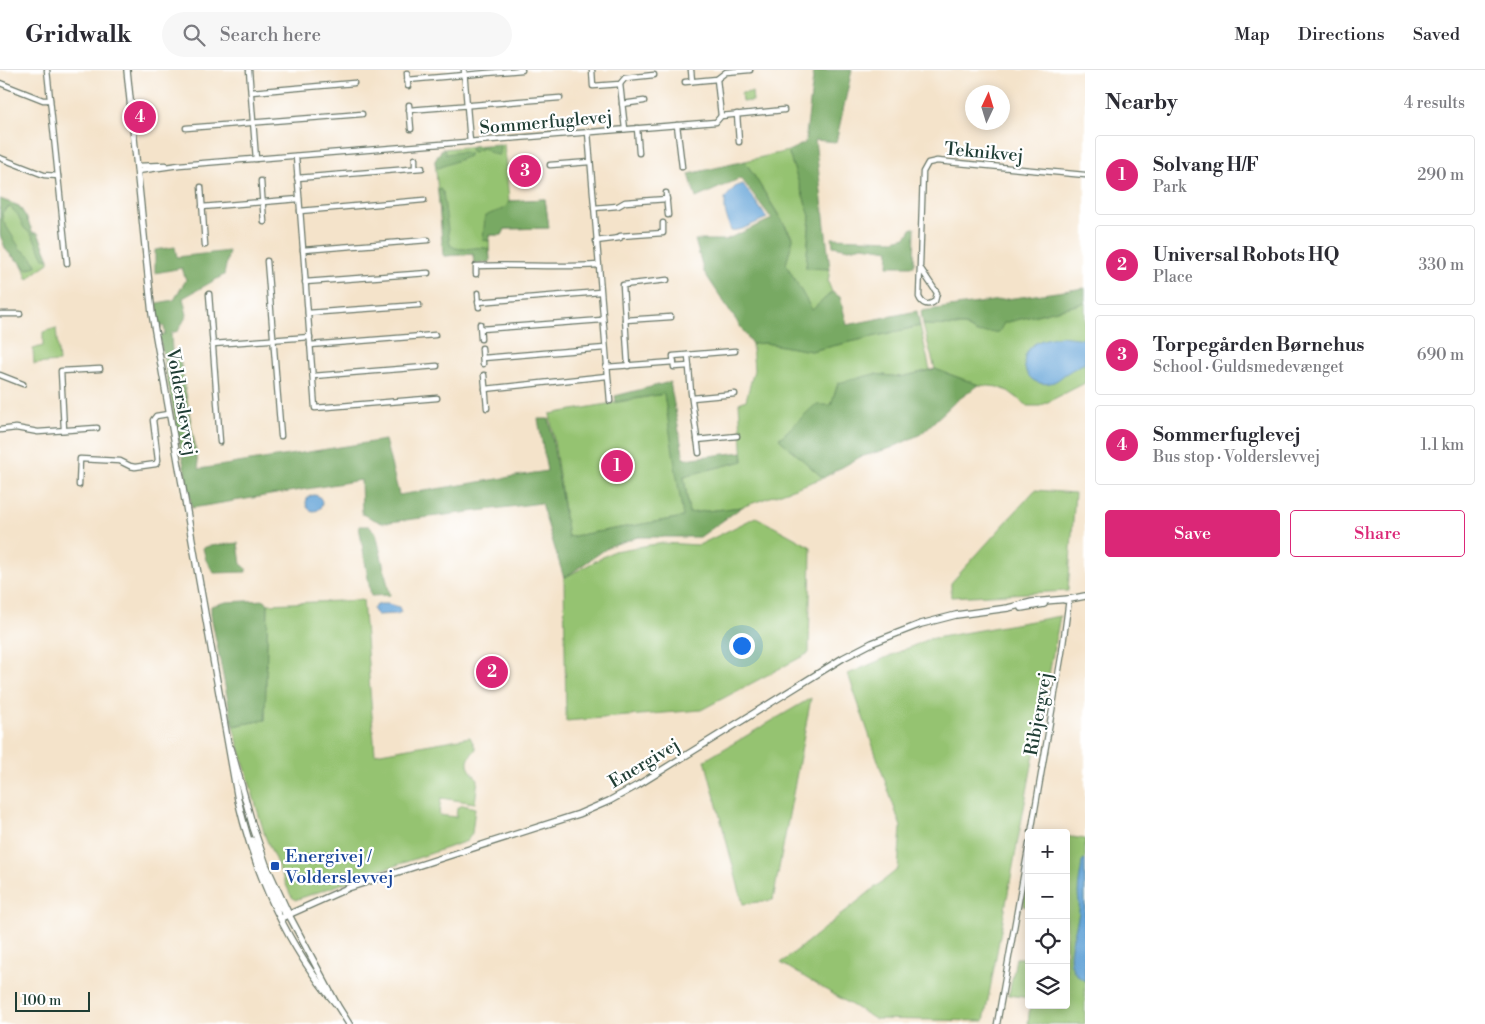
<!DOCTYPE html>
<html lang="en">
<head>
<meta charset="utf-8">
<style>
  :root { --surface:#fff; --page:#f7f7f7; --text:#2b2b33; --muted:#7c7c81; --line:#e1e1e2; --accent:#db2777 }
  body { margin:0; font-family:"Libre Bodoni",serif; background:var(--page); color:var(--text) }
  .controls { position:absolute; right:15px; bottom:15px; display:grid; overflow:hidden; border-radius:5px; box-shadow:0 2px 12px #0003 }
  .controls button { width:45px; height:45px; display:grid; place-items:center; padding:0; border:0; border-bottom:1px solid var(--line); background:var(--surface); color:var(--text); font:25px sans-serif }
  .compass { position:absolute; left:965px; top:15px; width:45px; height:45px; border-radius:50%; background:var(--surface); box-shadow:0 2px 12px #0003; rotate:4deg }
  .scale { position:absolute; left:15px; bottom:12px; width:75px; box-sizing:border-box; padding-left:5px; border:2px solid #1f3d34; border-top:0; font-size:14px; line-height:18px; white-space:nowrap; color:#1f3d34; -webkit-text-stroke:4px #fff; paint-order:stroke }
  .you { position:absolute; left:741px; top:575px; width:18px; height:18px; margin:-12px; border:4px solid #fff; border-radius:50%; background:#1a73e8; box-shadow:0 0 0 8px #1a73e833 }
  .badge { display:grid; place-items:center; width:32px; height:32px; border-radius:50%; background:var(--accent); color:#fff; font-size:16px; font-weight:700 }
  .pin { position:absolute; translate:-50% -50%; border:2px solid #fff; box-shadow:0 1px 5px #0006 }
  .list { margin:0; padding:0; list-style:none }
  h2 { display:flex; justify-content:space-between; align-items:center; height:65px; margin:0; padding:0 20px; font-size:21px }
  h2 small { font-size:16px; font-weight:400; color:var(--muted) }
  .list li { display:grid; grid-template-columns:32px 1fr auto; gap:15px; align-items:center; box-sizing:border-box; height:80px; margin:0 10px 10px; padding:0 10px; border:1px solid var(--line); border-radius:5px }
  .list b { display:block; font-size:19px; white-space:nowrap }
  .list p { margin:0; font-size:16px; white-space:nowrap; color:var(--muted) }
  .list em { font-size:16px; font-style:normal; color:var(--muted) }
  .actions { display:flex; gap:10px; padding:15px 20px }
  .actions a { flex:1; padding:11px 0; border:1px solid var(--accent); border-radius:5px; text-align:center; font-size:18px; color:var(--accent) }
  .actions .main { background:var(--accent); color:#fff }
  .icon { flex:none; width:28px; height:28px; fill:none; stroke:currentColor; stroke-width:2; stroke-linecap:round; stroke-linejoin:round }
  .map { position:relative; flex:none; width:1085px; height:954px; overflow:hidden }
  header { display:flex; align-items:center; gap:30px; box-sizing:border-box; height:70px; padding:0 25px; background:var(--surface); border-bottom:1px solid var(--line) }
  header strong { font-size:24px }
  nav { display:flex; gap:28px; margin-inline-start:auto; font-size:18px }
  .search { width:350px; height:45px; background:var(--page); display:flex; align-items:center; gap:12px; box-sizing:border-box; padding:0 18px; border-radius:28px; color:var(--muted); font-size:19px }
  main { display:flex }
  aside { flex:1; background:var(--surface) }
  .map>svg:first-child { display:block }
  .green { fill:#95c371; stroke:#5a8052 }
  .forest { fill:#78a963; stroke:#4c734c }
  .water { fill:#66a5d8; stroke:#427186 }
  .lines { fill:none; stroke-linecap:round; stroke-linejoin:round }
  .minor-casing { stroke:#6a7768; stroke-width:7 }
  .tertiary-casing { stroke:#6a7768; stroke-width:8 }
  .minor { stroke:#fff; stroke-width:4.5 }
  .tertiary { stroke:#fff; stroke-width:5.5 }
  .transit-dot { fill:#1a4fb4; stroke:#fff; stroke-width:2 }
  .labels { text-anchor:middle; stroke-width:4.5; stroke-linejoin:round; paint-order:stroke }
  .street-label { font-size:18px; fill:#1f3d34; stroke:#fff }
  .transit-label { font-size:18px; fill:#164399; stroke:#fff; text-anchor:start }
</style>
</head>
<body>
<header>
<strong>Gridwalk</strong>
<div class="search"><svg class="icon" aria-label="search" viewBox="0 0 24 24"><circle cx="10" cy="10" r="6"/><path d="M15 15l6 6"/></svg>Search here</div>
<nav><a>Map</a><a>Directions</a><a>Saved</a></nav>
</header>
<main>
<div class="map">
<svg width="1085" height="954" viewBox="0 0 1085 954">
  <rect width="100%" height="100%" fill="#fff"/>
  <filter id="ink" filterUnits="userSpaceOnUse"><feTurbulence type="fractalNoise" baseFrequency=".02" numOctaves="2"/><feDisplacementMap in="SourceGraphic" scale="10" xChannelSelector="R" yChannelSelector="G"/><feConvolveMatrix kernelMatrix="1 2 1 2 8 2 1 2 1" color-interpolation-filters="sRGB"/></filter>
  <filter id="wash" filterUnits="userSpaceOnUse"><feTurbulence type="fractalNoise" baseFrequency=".0096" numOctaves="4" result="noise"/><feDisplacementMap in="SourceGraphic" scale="20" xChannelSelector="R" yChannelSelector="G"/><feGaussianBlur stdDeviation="1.12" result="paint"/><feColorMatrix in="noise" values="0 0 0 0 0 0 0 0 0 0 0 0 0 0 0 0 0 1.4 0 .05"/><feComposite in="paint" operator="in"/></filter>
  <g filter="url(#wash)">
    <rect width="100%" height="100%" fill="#f4e3ca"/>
    <g class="green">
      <path d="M752,22l1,9 -11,1 -1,-9z"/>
      <path d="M504,74l5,57 36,-2 4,29 -44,1 -3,6h-13l1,27 -16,2 -1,-10 -29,2 -9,-95 7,-12z"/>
      <path d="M788,81l22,65 -4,51 24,2 -2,13 4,10 -20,19 -26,-47 7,-26 -48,-77z"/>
      <path d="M0,129l19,7 7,11 7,16h5l11,26v4l-14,10 -5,5 -3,1c-5,-21 -8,-14 -20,-28 -7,-13 -7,-36 -7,-52z"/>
      <path d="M1085,233v80l-45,23h-12l-20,-15 -10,-4 -19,-2 -44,-16 -12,-44 42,1 12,7 27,-10z"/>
      <path d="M920,256l10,44 -29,7 -27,-3 -43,31 -52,33 44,40 -81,29 -53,6 -5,-37 59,-15 -4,-58 7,-3 8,-30 -2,-26 13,-1 46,8z"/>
      <path d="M56,258l3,34 -25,2 -1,-15 10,-3v-14z"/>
      <path d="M664,324l20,123 -116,20 -18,-123z"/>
      <path d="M1035,420l40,3 -7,98 -117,6v-14z"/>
      <path d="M756,447l55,30 -2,106 -108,57 -135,11 -2,-143 50,-27 48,-8 37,2z"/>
      <path d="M363,530l12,154 95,-17 6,12c-12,13 -10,18 2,30l-3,24 -34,-5 -2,17 17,2 1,-9 6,-3 12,3 -3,25 -5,8 -172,59 -4,-4 -26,-60 -32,-110 32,-6 3,-116z"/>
      <path d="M1060,546l-76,405 -109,-2 -94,-56 117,-94 3,-42 -53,-153 81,-35z"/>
      <path d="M811,628l-38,202 -30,4 -38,-144z"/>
      <path d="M1066,766l19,3v185h-57l2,-19h36z"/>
      <path d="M1029,801v36l-6,-1z"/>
      <path d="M1016,888h13v40l-20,-3z"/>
    </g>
    <g class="forest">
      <path d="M814,0h38l-16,72 -21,-2 15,129 -24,-1 4,-52 -22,-65 17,-8z"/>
      <path d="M500,74v9l-1,2 -6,-1 -10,-6 -10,4 -3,-2 1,-4z"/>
      <path d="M442,79h2l2,5c8,-1 14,-3 23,-1v3l-31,12 -2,-1 -1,-6z"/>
      <path d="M745,91l48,78 -7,25 26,46 20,-18 8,5 7,28 70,-14 3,15 -109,25 -46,-8 -13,1 -48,-72 -9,-32h30l47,-21 -31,-41 -45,20 -7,-24z"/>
      <path d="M438,119h2l3,3 7,53c12,9 26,-1 39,4l1,13 -16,2 -1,-10 -29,2 -1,-1z"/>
      <path d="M0,129l19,7 7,11 7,16h5l11,26 -5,-1 -12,-23 -8,-7 -6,-13 -8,-8 -3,1 -5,5 1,8 18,29c6,2 15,10 15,16l-7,3 -5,-1 -1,-3 -17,-15 -6,-15z"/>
      <path d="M545,129l4,29 -44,1 -3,6h-13v6l-6,-1 2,-23c8,-7 20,-4 24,-16z"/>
      <path d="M912,158h3l-1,38h-26l1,-16 -26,-4 -14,3 -16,-3 -1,-8 62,2 12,-3z"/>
      <path d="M175,177l2,10 52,-6 -5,24 -41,23 4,17 -9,16 -7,2 1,18 7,3 20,115 186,-29 14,55 148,-24 -9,-52h11l19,118 115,-20 -19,-123 -48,8 -1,-6 55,-14 14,77 58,-7 1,9 -59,15 5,37 53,-6 -42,30h-62l-28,9 -46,32 -23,-75 -159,20 -20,-9 -1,-34 -169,28 -33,-173 6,-1 -1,-8h-5l-2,-23 17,-3 12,-20 -4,-12 -27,5v-23z"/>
      <path d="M1085,218v15l-81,20 -5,9 -22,1 -12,-7 -42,-1 -2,-14z"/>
      <path d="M935,299l44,16 -24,17 -34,32 -30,14 -31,9 -37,21 -44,-39 36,-34h16l7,-22 36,-9 27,3z"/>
      <path d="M359,456h10l7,7 14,62 -19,1z"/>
      <path d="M238,473l3,21 5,4v4l-32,1 -8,-13 -3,-12 6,-2z"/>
      <path d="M265,530l3,4 -3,116 -32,6 -22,-111v-9l16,-4z"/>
    </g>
    <g class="water">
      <path d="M743,114l24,34 -25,11 -11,2 -6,-20v-13l11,-12z"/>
      <path d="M1060,266l25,3v24c-6,3 -12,6 -18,10 -4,2 -8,7 -13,9 -25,9 -41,-21 -20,-38 7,-5 18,-6 26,-8z"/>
      <circle cx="314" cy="433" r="8"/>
      <path d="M379,534h9l11,3 2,5 -4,2 -20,1 -3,-3 -1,-4z"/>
      <path d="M1085,789v122c-29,-16 -7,-48 -6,-72 1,-5 -1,-10 -1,-16 0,-10 3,-21 4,-31z"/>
    </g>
  </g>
  <g filter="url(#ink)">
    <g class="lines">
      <g class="minor-casing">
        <g id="minor">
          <path d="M47,0l20,193"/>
          <path d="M249,0l7,89"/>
          <path d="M464,0l6,72"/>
          <path d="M592,0l1,16 27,-2 5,-6 29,-3"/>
          <path d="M691,0l1,11"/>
          <path d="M407,3l1,13"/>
          <path d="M717,9l4,37"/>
          <path d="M407,10l115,-10"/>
          <path d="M685,12l32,-3 9,-7 24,-2"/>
          <path d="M0,13l43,17h7"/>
          <path d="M620,14l5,45"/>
          <path d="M251,22l103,-9"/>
          <path d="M622,34l22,-3"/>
          <path d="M409,35l2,24"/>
          <path d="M409,40l151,-12"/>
          <path d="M737,44l2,28"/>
          <path d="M677,55l5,42"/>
          <path d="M186,58l176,-14"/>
          <path d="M637,58l2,25"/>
          <path d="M588,62l22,269"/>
          <path d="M296,86l19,252 122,-10"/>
          <path d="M0,88l44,17 14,1"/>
          <path d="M415,89v9"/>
          <path d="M550,95l40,-3"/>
          <path d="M137,96l28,-1"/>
          <path d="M138,101l41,-6 537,-43 5,-6 63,-6"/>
          <path d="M297,108l125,-10"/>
          <path d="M261,111l3,41"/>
          <path d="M201,117l4,58"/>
          <path d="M666,123l2,22"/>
          <path d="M202,137l97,-8"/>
          <path d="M594,138l24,-2 7,-4 42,-3"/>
          <path d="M300,141l124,-11"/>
          <path d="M596,171l24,-3v-2l43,-3v-10"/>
          <path d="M303,180l125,-10"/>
          <path d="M267,191l14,175"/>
          <path d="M921,199l16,24 -2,8c-7,6 -13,3 -16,-4l4,-125 5,-9 9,-2 148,14"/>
          <path d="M476,204v-8c40,-2 81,2 122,-1"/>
          <path d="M305,212l123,-9"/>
          <path d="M478,223l1,14"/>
          <path d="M209,224l11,148"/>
          <path d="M478,232l122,-10"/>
          <path d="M308,243l111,-8"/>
          <path d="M0,244h20"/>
          <path d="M625,250l46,-3"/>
          <path d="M480,254l1,15"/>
          <path d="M481,259l121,-9"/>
          <path d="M213,274l97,-7"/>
          <path d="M310,275l125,-10"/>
          <path d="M482,278l1,16"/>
          <path d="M688,285l3,38 8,60"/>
          <path d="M483,288l122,-10"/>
          <path d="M628,296l-5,-81 44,-5"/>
          <path d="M689,296l-15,1 -1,-11 62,-5"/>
          <path d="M606,297l68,-5"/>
          <path d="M0,305l23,9"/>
          <path d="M484,305l3,33"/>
          <path d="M313,306l124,-10"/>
          <path d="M485,319l122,-13"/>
          <path d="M692,328l43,-4"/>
          <path d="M0,360l16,-2 22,4 59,-4"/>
          <path d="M64,360l-3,-59 39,-2"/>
          <path d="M697,370l40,-4"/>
          <path d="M79,415l1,-26 40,2 10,5 5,1 21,-3 2,-4 -5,-40 3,-4 12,-2"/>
          <path d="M1031,763l31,-181 7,-53"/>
          <path d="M997,954l32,-180"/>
        </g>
      </g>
      <g class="tertiary-casing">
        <g id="tertiary">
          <path d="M127,0l25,244 86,486c17,74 50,148 99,205"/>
          <path d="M1065,530l20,-4"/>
          <path d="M1021,538l23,-4"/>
          <path d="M231,678l22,79 13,38 23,50 48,90 12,19"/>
          <path d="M252,770l27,66 6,7 4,2"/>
          <path d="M281,848l67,-30 231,-74 30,-13 29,-16 205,-127 29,-15 49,-19 35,-9 52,-7 24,-6 37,-3"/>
        </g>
      </g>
      <use href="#minor" class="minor"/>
      <use href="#tertiary" class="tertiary"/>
    </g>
  </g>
  <rect class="transit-dot" x="270" y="791" width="10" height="10" rx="2.5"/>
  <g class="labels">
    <g class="street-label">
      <text transform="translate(546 52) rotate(-5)" y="6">Sommerfuglevej</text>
      <text transform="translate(984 82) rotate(5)" y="6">Teknikvej</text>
      <text transform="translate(182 332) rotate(80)" y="6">Volderslevvej</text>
      <text transform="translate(1038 644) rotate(-80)" y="6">Ribjergvej</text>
      <text transform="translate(644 693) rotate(-31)" y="6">Energivej</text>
    </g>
    <g class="transit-label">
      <text x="285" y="792">Energivej /<tspan x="285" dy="21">Volderslevvej</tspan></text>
    </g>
  </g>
</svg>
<div class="controls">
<button>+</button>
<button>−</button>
<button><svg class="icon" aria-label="locate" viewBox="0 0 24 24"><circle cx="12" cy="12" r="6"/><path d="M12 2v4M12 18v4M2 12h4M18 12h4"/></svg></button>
<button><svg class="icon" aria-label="layers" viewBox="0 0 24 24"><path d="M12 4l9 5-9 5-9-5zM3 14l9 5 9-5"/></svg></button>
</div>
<svg class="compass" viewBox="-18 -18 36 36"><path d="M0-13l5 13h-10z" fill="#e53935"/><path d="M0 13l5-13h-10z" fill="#7c7c81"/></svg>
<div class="scale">100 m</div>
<div class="you"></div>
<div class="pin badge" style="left:617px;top:396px">1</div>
<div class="pin badge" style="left:492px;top:602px">2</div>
<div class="pin badge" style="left:525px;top:101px">3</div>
<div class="pin badge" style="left:140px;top:47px">4</div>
</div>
<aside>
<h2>Nearby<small>4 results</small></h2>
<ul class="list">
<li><span class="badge">1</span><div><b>Solvang H/F</b><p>Park</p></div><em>290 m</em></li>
<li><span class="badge">2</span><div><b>Universal Robots HQ</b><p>Place</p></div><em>330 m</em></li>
<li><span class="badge">3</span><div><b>Torpegården Børnehus</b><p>School · Guldsmedevænget</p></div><em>690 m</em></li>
<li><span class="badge">4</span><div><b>Sommerfuglevej</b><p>Bus stop · Volderslevvej</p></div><em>1.1 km</em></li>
</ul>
<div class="actions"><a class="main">Save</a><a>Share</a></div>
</aside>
</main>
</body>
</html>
